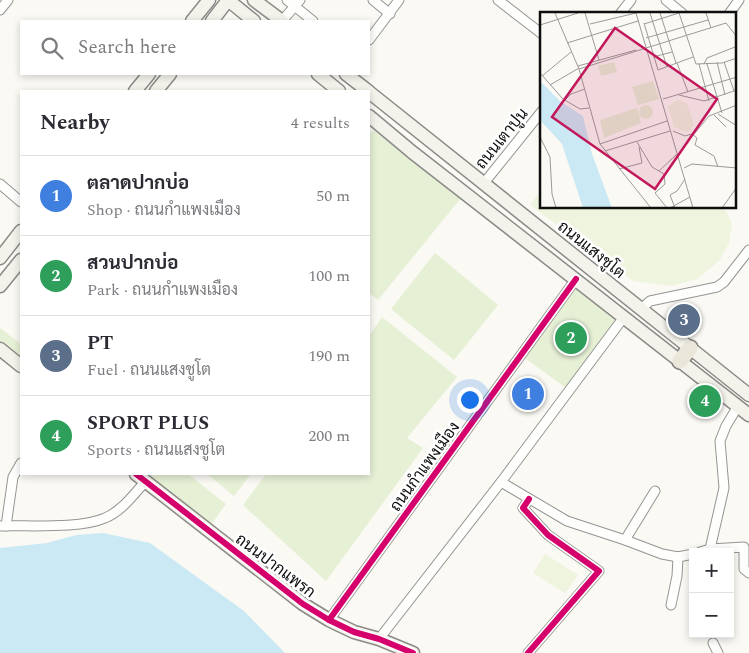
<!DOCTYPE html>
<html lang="en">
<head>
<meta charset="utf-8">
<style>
  :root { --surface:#fff; --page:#f2f2f3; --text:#2b2b33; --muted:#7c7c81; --line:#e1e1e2; --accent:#1a73e8 }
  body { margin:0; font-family:Spectral,Sarabun,serif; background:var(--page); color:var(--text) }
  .controls { position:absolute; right:15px; bottom:15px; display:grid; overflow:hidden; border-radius:0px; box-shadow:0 2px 8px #0003 }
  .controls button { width:45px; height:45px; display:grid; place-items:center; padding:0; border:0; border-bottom:1px solid var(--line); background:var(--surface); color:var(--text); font:25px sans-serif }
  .you { position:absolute; left:469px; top:399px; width:18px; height:18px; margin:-12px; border:4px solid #fff; border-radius:50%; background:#1a73e8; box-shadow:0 0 0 8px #1a73e833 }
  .badge { display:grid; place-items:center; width:32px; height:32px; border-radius:50%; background:var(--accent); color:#fff; font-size:16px; font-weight:700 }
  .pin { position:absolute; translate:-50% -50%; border:2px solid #fff; box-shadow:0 1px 5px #0006 }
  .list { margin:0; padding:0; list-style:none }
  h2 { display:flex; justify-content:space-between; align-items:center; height:65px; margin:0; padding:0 20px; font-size:21px }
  h2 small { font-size:16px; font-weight:400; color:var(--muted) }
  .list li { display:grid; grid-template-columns:32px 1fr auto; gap:15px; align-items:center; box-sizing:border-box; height:80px; padding:0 20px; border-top:1px solid var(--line) }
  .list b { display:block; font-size:19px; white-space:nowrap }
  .list p { margin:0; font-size:16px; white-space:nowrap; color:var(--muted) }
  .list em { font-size:16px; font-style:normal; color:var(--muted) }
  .icon { flex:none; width:28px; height:28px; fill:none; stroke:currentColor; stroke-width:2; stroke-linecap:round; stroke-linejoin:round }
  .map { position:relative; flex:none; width:749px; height:653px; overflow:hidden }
  .search { position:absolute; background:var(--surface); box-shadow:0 2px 8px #0003; left:20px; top:20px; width:350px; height:55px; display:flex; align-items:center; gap:12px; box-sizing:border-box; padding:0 18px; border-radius:0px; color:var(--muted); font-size:19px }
  .panel { position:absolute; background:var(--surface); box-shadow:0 2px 8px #0003; left:20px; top:90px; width:350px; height:385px; border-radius:0px }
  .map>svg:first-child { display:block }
  .green { fill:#e6f0d5 }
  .pitch { fill:#eff4de }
  .water { fill:#cbe9f4 }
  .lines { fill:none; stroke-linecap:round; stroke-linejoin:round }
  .street-casing { stroke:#949492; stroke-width:11 }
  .secondary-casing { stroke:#8b8a88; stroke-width:15 }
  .primary-casing { stroke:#82817f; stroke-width:18 }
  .street { stroke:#fefefd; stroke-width:9 }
  .secondary { stroke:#f4f3eb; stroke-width:12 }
  .primary { stroke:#ebe6da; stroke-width:15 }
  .cycleway-casing { stroke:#fff; stroke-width:9 }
  .cycleway { stroke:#d6006c; stroke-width:6 }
  .labels { text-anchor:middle; stroke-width:5; stroke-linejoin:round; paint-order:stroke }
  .street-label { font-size:16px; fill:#0e0e0e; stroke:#fff }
  .inset-road { fill:none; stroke:#9c9b98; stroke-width:1 }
  .view { fill:#c2185b; fill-opacity:0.15; stroke:#c2185b; stroke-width:2.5 }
  .inset-edge { fill:none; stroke:#0e0e0e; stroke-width:2.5 }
</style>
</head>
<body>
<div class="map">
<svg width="749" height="653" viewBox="0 0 749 653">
  <rect width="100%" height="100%" fill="#faf9f4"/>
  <g class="green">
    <path d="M373,130l88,68 -83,102 -9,-7v-157z"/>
    <path d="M435,253l63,52 -44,55 -63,-51z"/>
    <path d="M576,289l40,29 -50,70 -41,-30z"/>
    <path d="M382,317l75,60 -50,61 16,10 -97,133 -83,-76 23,-31h103v-138z"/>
    <path d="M0,328l21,16v17l-21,-16z"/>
    <path d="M144,474h44l38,30 -16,22z"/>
    <path d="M207,474h44l-17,22z"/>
  </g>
  <g class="pitch">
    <path d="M541,190l1,18h182l8,15 -3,20 -9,17 -23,19 -25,7 -39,-5 -103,-76z"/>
    <path d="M545,554l33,21 -13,18 -32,-20z"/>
  </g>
  <path class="water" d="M103,533l47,10 94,68 41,42h-285v-105l47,-5 29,-8z"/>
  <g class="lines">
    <g class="street-casing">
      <g id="street">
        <path d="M287,0l26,21"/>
        <path d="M373,0l17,14"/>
        <path d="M498,0l44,34"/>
        <path d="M666,0l17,14"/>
        <path d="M0,10l8,-10"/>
        <path d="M620,14l11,-14"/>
        <path d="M729,14l10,-14"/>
        <path d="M282,21l18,-21"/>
        <path d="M369,40l30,-40"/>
        <path d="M484,183l58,-72"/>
        <path d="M0,184l21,18"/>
        <path d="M641,309l9,-8 67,-14 7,-5 25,-32"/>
        <path d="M501,482l66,39 58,19 37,14 16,3 15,-3"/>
        <path d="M0,526c28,-1 80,3 105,-8 17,-7 28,-23 40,-36"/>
        <path d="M6,526l7,-49 8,-14"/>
        <path d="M625,540l30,-49"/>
        <path d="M710,549l34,-2v22l5,4"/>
        <path d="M700,552l10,-3 14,-61 -4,-47 6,-15 12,-20"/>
        <path d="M671,605l6,-29 1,-19"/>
        <path d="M329,620l247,-341"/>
        <path d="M379,639l122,-157 123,-165"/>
        <path d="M713,643l5,10"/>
        <path d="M528,653l71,-82 -51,-36 -25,-27 6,-9"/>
      </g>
    </g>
    <g class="secondary-casing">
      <g id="secondary">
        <path d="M228,0l26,21"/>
        <path d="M254,0l28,21"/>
        <path d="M192,21l17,-21"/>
        <path d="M212,21l16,-21"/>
        <path d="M318,74l21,17"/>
        <path d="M346,74l22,17"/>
        <path d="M135,91l14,-17"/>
        <path d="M156,91l14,-17"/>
        <path d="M369,92l380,303"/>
        <path d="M369,116l43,36 337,263"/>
        <path d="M0,258l21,-27"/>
        <path d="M0,286l21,-26"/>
        <path d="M0,349l21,17"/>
        <path d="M136,474l167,130 26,16 25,12 25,7 34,14"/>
      </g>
    </g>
    <g class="primary-casing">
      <path id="primary" d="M680,361l10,-13"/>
    </g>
    <use href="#street" class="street"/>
    <use href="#secondary" class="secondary"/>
    <use href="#primary" class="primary"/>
    <g class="cycleway-casing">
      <g id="cycleway">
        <path d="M136,474l167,130 26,16 25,12 25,7 34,14"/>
        <path d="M329,620l247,-341"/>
        <path d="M528,653l71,-82 -51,-36 -25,-27 6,-9"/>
      </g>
    </g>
    <use href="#cycleway" class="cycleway"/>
  </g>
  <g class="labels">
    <g class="street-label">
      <text transform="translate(501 138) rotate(-51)" y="6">ถนนเตาปูน</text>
      <text transform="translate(592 249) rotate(39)" y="6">ถนนแสงชูโต</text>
      <text transform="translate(424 466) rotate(-54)" y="6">ถนนกำแพงเมือง</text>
      <text transform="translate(276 565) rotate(37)" y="6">ถนนปากแพรก</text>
    </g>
  </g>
  <g transform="translate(540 12)">
    <rect width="196" height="196" fill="#faf9f4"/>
    <path d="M74,50l3,10 -16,4 -3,-10zM113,69l6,18 -21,6 -6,-18zM99 100a7 7 0 1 1 14 0a7 7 0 1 1-14 0ZM97,96l4,15 -37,15 -4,-18z" fill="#e6f0d5"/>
    <path d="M137,88l10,3 7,22 -6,7 -14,-5 -6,-21z" fill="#eff4de"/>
    <path d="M0,69l21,21 22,14 9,38 20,54h-29l-21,-64 -22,-24z" fill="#cbe9f4"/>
    <path class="inset-road" d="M15,1l24,56 21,75 51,64M45,1l14,47M96,1l57,195M110,1l17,54M120,1l16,50M139,1l17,51 26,-1 15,-5M166,1l5,15M104,11l14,47M50,12l46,-11M104,12l35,-11M0,13l38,-12M106,26l62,-18M27,31l71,-22M113,45l19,-5M177,50l8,33M184,50l10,29M137,51l11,29M159,52l10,37M164,52l3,-6 28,-11M167,52l15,49M38,54l58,-16M39,57l147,-46 11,14M118,58l35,-13M0,61l23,26 17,10 9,-1M2,64l29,-24M10,73l29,-17M139,83l25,6 33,-11M123,87l74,-22M25,88l6,-6 14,-5M178,102l19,12M174,103l12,12M133,119l12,5 10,-3 14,-17 28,-11M152,122l5,4 -2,7 19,11 4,11M0,125l10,20 2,37 4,14M97,130l15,25 7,4 18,-17M60,132l67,-23M65,139l65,-20M144,156l8,-4 45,4M79,157l23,-6 -3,-16M119,159l5,3 1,10 -10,9 12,15M130,196l20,-11M135,196l-5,-13 7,-4 8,-12M182,196l15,-21"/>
    <path class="view" d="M75,16l102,71 -62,90 -103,-72z"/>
    <rect width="196" height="196" class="inset-edge"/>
  </g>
</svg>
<div class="controls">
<button>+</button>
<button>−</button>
</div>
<div class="you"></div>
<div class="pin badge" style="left:528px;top:394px;background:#3f7fe0">1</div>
<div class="pin badge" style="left:571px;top:338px;background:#2e9e5b">2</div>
<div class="pin badge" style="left:684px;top:320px;background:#5c6f8a">3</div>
<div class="pin badge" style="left:705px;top:401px;background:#2e9e5b">4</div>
<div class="search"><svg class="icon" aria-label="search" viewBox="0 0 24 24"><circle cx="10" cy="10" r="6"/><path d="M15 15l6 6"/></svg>Search here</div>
<section class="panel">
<h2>Nearby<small>4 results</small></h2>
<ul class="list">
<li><span class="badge" style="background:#3f7fe0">1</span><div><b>ตลาดปากบ่อ</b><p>Shop · ถนนกำแพงเมือง</p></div><em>50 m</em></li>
<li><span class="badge" style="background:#2e9e5b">2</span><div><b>สวนปากบ่อ</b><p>Park · ถนนกำแพงเมือง</p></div><em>100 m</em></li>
<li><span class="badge" style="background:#5c6f8a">3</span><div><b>PT</b><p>Fuel · ถนนแสงชูโต</p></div><em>190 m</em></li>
<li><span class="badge" style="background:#2e9e5b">4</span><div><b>SPORT PLUS</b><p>Sports · ถนนแสงชูโต</p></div><em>200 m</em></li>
</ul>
</section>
</div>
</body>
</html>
